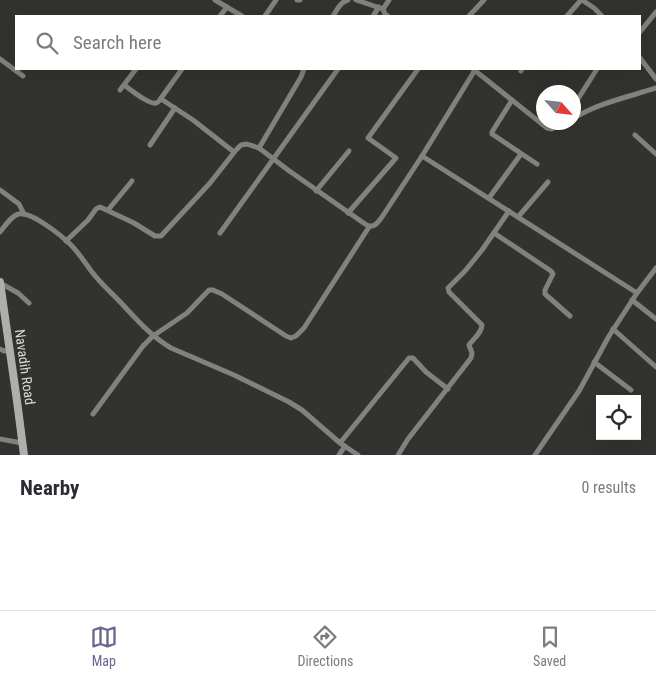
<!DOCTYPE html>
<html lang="en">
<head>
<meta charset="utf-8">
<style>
  :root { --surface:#fff; --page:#f2f2f3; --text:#2b2b33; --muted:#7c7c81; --line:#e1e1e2; --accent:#6a658c }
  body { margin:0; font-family:"Roboto Condensed",sans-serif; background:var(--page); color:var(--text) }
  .controls { position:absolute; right:15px; bottom:15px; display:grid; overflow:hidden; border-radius:0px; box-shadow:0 5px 20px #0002 }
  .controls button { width:45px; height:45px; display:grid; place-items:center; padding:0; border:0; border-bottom:1px solid var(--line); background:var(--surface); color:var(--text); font:25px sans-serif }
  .compass { position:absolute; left:536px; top:85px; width:45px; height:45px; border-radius:50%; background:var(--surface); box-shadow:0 5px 20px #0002; rotate:117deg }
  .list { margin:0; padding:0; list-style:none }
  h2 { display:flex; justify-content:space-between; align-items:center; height:65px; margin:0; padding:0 20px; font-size:21px }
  h2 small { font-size:16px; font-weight:400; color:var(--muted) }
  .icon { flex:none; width:28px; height:28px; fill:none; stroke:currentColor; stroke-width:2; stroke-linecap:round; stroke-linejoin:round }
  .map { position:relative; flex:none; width:656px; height:455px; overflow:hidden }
  .search { position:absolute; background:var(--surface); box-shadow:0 5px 20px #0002; left:15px; right:15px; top:15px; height:55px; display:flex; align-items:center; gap:12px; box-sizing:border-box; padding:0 18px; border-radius:0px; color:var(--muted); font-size:19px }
  .sheet { height:155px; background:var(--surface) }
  nav { display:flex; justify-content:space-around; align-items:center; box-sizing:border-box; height:70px; border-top:1px solid var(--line); background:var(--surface); font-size:14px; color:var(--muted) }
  nav a { display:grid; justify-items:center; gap:2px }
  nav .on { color:var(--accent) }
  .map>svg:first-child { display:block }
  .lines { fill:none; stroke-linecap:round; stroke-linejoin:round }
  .minor { stroke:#81817f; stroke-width:5 }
  .secondary { stroke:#aeaeaa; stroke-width:8 }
  .labels { text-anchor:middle; stroke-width:4.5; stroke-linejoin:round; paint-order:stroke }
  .street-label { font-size:14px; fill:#d9d9d6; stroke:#32322e }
</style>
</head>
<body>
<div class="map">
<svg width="656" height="455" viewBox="0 0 656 455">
  <rect width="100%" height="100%" fill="#32322e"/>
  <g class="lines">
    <g class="minor">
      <path d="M215,0l27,16"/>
      <path d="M297,0h3"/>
      <path d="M356,0l27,9"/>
      <path d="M582,0l12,8 8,8"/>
      <path d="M220,16l7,-9"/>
      <path d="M265,16l11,-16"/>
      <path d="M333,16c4,-6 7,-14 15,-16"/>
      <path d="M373,16l6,-9"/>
      <path d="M388,16l-3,-2 -2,-5 6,-9"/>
      <path d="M469,16l15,-16"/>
      <path d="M567,16l14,-16"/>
      <path d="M640,32l16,-20"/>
      <path d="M640,58l16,21"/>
      <path d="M0,59l23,17"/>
      <path d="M473,69l74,59 5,1 10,-7"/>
      <path d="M521,71l1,-2"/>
      <path d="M124,85c6,4 25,20 32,18 1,0 2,-1 3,-2l23,-32"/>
      <path d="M120,90l16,-21"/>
      <path d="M161,99l32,21 41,32"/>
      <path d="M512,100l-20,32v2l45,30"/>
      <path d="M574,105l23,-36"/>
      <path d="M574,118c25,-15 54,-21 82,-30"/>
      <path d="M635,135l21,19"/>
      <path d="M150,145l25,-37"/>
      <path d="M259,148l42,-71 3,-8"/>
      <path d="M422,156l215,137"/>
      <path d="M0,190l19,14 5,10"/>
      <path d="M316,191l33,-40"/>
      <path d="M489,198l32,-44"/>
      <path d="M108,210l24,-29"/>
      <path d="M348,213l48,-55 -28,-20 50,-69"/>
      <path d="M518,217l30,-35"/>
      <path d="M0,232c5,-6 12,-17 19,-18 12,-3 43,22 52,31 8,8 14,18 21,27 9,12 21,22 31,33 15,16 29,32 48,43l63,27 55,27 13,8 38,33 18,12"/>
      <path d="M220,233l118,-164"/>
      <path d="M494,233l57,38 2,3 -8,16v4l25,22"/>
      <path d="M66,241l22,-21 8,-11 4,-2 34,16 21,13h6l49,-53 26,-33 5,-5 6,-1 12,4 29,22 77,54c8,5 12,0 17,-7l40,-61 53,-86"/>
      <path d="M0,283l18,10 11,10"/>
      <path d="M632,300l24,19"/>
      <path d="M613,329l43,38"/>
      <path d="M0,349l4,2 6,-1"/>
      <path d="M594,362l37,28"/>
      <path d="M93,414l50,-68 10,-10 34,-23 22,-23h4l9,4 64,42 5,2 5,-2 8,-8 65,-101"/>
      <path d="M0,439l22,4"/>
      <path d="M340,443l69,-85h4l13,14 22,17"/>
      <path d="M339,455l6,-9"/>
      <path d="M398,455l10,-16 63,-81 1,-5 -3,-8c4,-6 13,-12 13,-20l-33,-33 -1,-4 17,-17 17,-21 27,-39"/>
      <path d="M535,455l44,-64 30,-55 28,-43 19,-25"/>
    </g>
    <path class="secondary" d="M0,282l17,119 7,54"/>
  </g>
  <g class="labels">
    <g class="street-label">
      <text transform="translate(25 367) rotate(82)" y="5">Navadih Road</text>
    </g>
  </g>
</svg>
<div class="controls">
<button><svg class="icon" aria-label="locate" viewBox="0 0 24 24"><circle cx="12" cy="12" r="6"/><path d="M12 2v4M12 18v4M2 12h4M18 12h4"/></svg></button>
</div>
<svg class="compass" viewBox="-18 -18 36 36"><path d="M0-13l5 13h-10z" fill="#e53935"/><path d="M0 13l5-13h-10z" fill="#7c7c81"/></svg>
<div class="search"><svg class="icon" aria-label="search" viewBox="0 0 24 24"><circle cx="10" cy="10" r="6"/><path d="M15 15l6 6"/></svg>Search here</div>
</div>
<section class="sheet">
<h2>Nearby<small>0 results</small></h2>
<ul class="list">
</ul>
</section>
<nav>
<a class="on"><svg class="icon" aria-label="map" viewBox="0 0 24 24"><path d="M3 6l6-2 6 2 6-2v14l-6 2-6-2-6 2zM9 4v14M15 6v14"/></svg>Map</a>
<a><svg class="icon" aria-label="directions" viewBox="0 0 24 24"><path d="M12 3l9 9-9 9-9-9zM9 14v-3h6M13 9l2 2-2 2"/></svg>Directions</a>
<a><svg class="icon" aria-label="saved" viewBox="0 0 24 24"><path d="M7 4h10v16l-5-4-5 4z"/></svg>Saved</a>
</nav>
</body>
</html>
